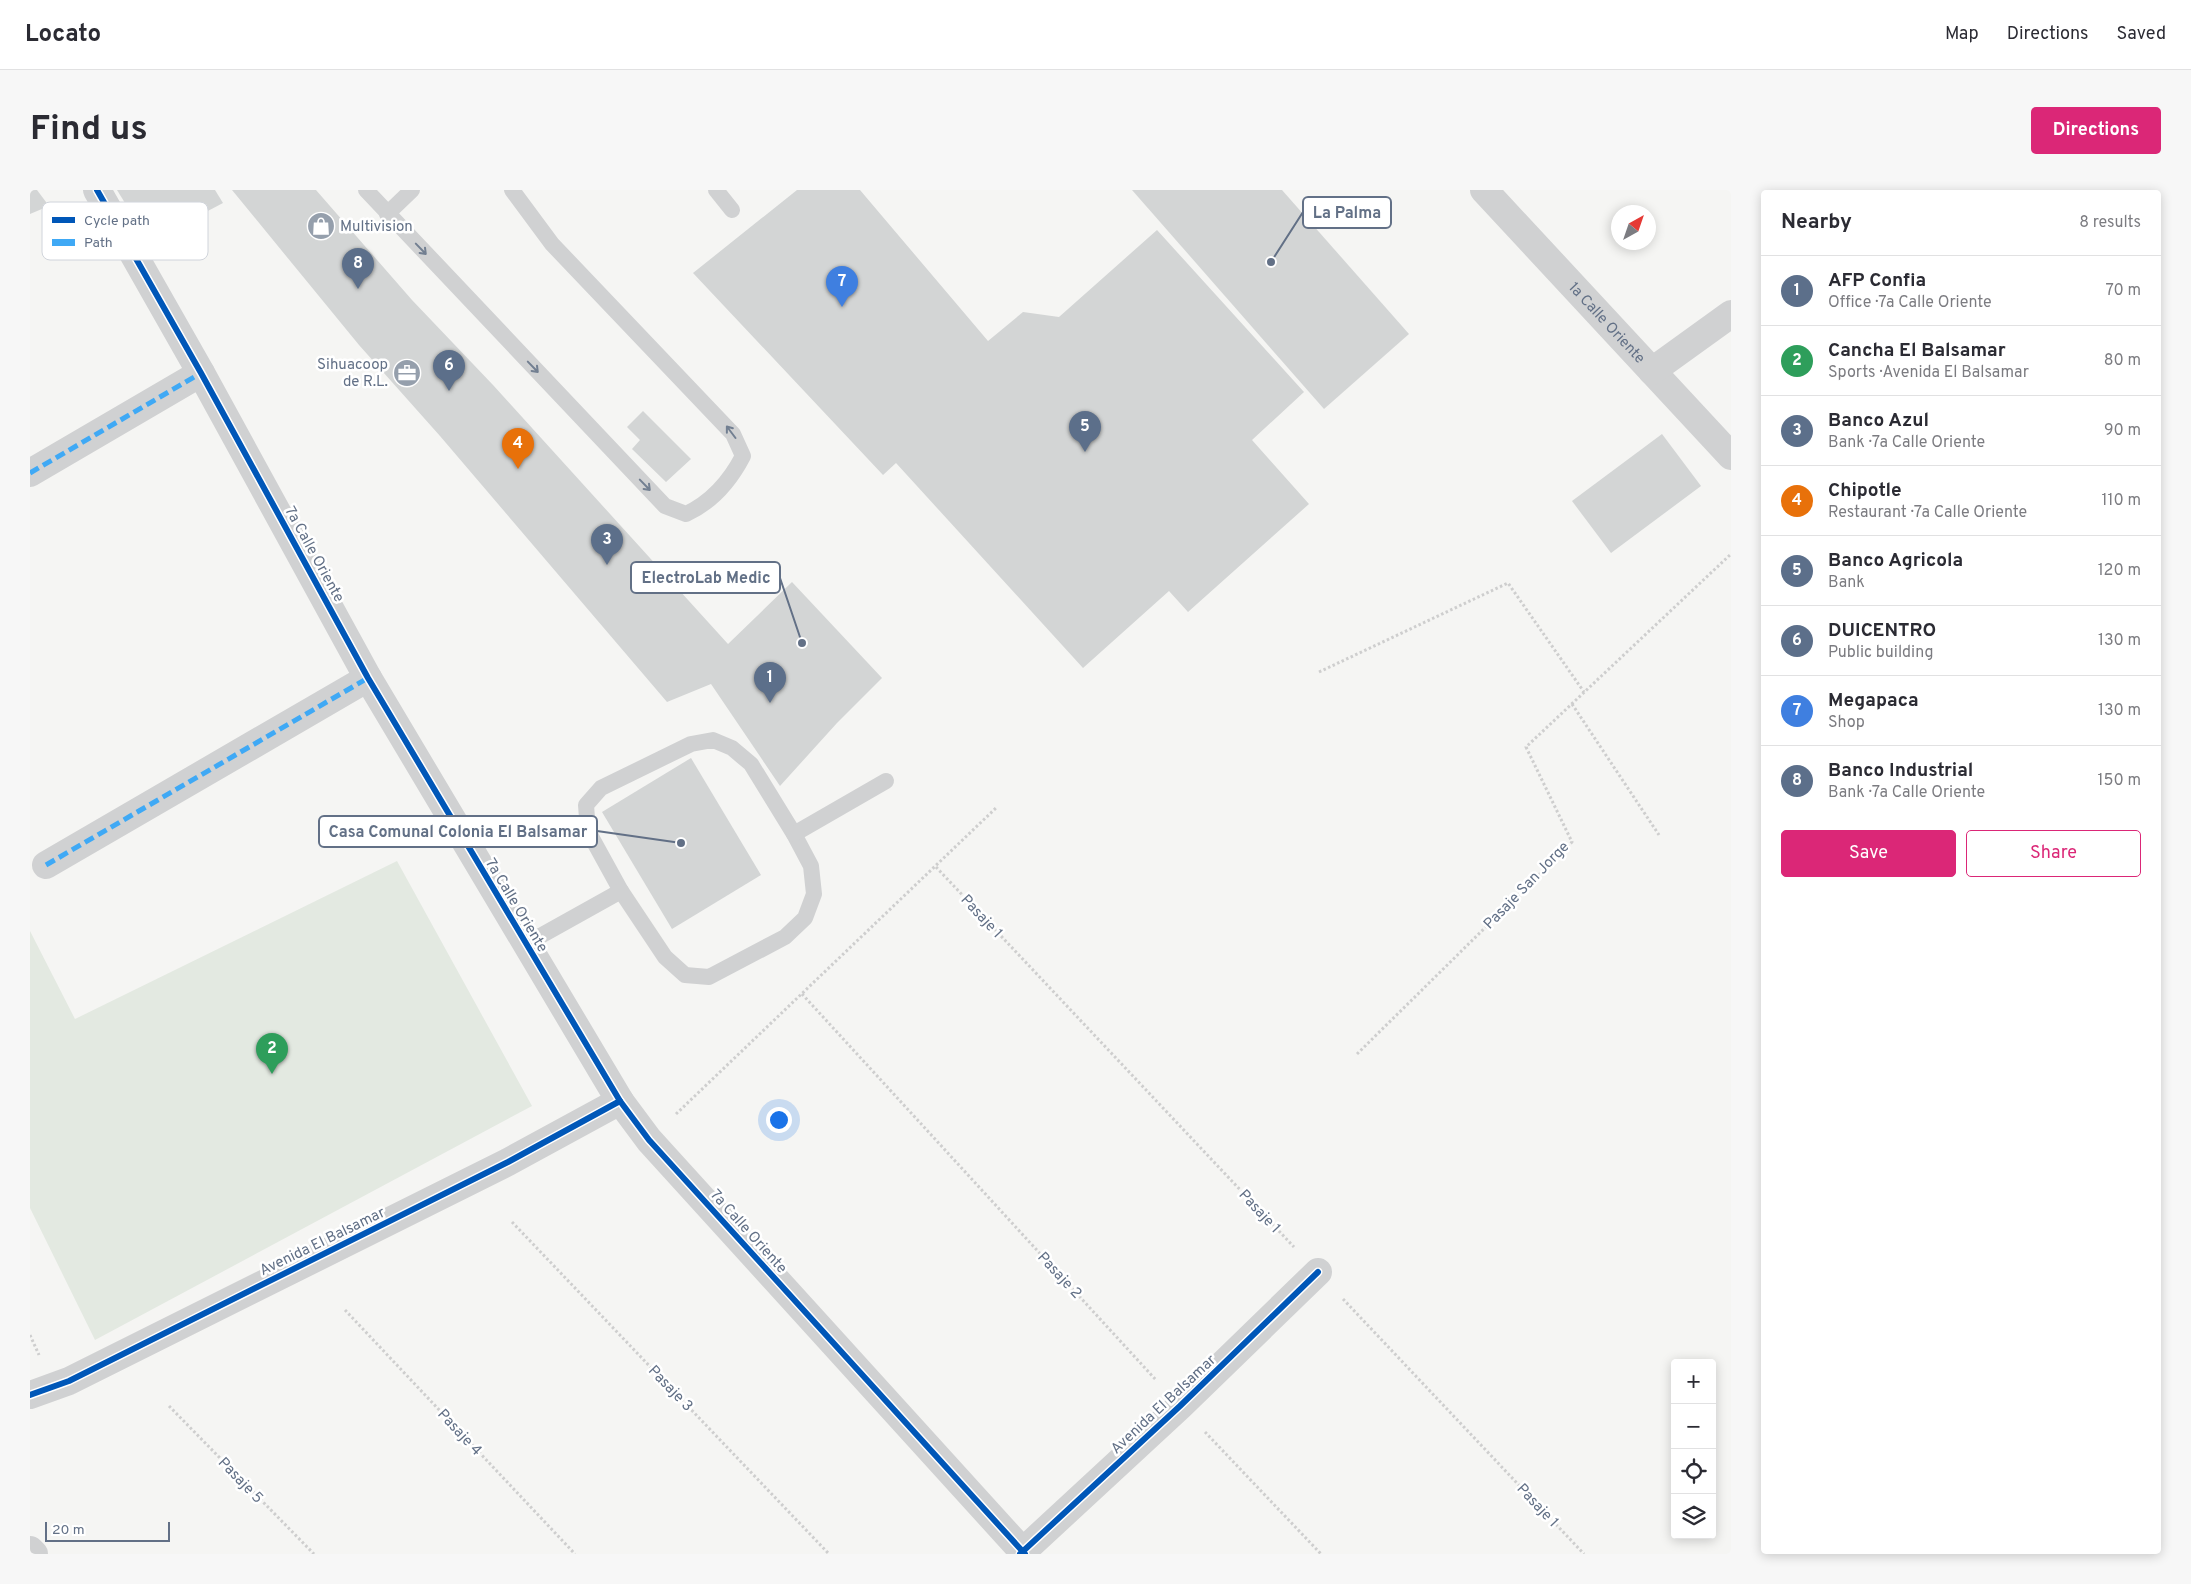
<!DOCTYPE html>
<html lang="en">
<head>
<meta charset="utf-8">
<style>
  :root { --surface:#fff; --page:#f7f7f7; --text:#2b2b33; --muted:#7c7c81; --line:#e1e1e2; --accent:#db2777 }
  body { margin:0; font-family:Overpass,sans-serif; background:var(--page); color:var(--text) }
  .controls { position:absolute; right:15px; bottom:15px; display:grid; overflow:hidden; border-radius:5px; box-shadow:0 2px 12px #0003 }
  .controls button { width:45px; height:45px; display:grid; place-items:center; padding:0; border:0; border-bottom:1px solid var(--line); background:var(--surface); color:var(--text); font:25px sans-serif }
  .compass { position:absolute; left:1581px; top:15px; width:45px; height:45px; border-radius:50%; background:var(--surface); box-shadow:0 2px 12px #0003; rotate:40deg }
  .scale { position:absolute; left:15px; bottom:12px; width:125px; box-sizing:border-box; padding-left:5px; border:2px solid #627086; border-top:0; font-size:14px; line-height:18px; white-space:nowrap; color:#627086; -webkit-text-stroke:4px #fff; paint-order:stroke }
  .you { position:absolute; left:748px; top:929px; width:18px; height:18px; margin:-12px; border:4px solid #fff; border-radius:50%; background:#1a73e8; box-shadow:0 0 0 8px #1a73e833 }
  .badge { display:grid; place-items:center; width:32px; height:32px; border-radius:50%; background:var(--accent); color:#fff; font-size:16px; font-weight:700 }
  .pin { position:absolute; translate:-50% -41px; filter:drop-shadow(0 1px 2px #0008) }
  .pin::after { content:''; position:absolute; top:26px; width:18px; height:15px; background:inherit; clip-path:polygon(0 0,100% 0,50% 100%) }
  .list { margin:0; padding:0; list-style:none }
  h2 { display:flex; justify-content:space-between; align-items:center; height:65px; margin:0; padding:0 20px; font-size:21px }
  h2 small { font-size:16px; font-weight:400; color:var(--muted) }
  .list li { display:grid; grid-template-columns:32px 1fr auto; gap:15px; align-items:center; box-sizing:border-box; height:70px; padding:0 20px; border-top:1px solid var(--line) }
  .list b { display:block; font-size:19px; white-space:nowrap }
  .list p { margin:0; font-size:16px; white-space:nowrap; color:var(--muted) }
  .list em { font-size:16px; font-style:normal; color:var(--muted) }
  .actions { display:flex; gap:10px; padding:15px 20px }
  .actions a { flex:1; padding:11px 0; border:1px solid var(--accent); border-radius:5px; text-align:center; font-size:18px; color:var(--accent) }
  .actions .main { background:var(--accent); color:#fff }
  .icon { flex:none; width:28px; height:28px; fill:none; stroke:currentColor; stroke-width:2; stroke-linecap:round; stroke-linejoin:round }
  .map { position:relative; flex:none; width:1701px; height:1364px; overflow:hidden; border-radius:5px }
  header { display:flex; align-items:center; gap:30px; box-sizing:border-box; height:70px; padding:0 25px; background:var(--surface); border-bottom:1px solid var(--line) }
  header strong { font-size:24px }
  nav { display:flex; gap:28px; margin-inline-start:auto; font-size:18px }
  .intro { display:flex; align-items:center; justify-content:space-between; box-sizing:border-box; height:120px; padding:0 30px }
  h1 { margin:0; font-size:35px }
  .button { padding:12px 22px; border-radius:5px; background:var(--accent); color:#fff; font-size:18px; font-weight:700 }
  main { display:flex; gap:30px; padding:0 30px }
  aside { flex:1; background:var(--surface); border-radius:5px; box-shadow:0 2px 12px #0003 }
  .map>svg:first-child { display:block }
  .green { fill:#e3e9e1 }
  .building { fill:#d3d5d5 }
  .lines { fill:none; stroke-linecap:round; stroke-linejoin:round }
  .path { stroke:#cecece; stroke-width:3; stroke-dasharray:2.5 2.5; stroke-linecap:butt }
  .lane { stroke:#d0d1d2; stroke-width:16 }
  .street { stroke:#d0d1d2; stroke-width:28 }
  .quiet { stroke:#3fa9f5; stroke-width:5; stroke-dasharray:10 5; stroke-linecap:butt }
  .cycleway-casing { stroke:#fff; stroke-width:9 }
  .cycleway { stroke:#0057b8; stroke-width:6 }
  .oneway { stroke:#727f91 }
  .labels { text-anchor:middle; stroke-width:5; stroke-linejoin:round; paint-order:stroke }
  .poi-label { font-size:15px; fill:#627086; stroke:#fff; text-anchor:start }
  .street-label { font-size:15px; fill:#627086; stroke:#fff }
  .key { fill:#fff; stroke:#d0d4db; stroke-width:1 }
  .key-label { font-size:14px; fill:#627086 }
  .leader { fill:none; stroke:#627086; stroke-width:2 }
  .callout-dot { fill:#627086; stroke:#fff; stroke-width:2 }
  .callout { fill:#fff; stroke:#627086; stroke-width:2 }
  .callout-label { font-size:16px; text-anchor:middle; font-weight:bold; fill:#627086 }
</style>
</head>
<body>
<header>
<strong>Locato</strong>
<nav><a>Map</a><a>Directions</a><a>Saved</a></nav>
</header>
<div class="intro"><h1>Find us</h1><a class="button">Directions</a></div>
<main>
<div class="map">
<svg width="1701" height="1364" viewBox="0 0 1701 1364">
  <rect width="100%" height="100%" fill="#f5f5f3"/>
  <path class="green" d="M367,671l135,245 -437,234 -65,-132v-277l45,88z"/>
  <g class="building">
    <path d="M0,0h7l12,16 -19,8z"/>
    <path d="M87,0h98l8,13 -74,39z"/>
    <path d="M202,0h84l96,110 81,85 235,259 64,-62 90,96 -45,45 -57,63 -69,-102 -44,18 -227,-266 -81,-91z"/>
    <path d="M767,0h63l128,151 35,-29 36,5 98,-87 147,162 -52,48 57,64 -121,108 -19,-21 -86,77 -187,-205 -13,12 -190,-202z"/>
    <path d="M1102,0h150l127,144 -85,75z"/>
    <path d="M613,221l48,48 -25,23 -34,-33 8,-9 -13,-13z"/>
    <path d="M1632,244l39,52 -90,67 -39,-52z"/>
    <path d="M661,568l70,117 -89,54 -70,-117z"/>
  </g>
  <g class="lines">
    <g class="path">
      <path d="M1289,482l189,-89 76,109"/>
      <path d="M1542,514l87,131"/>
      <path d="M906,677l358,380"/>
      <path d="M772,804l354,386"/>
      <path d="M1327,864l215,-212 -46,-95 205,-193"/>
      <path d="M646,924l321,-307"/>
      <path d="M482,1032l317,332"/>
      <path d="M1313,1109l241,255"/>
      <path d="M315,1120l230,244"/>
      <path d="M0,1145l9,20"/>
      <path d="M139,1216l145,148"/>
      <path d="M1175,1242l116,122"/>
    </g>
    <g class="lane">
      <path d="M336,0l299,316 21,8c26,-12 44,-33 57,-58l-10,-22 -181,-190 -40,-54"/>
      <path d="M686,0l16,20"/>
      <path d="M357,24l25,-24"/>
      <path d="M683,550l19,8 19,16 43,70 17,32 3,28 -9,24 -20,19 -76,40 -24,-2 -20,-18 -44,-66 -33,-60 -2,-26 15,-17 90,-44z"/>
      <path d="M764,644l92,-53"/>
      <path d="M496,754l95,-53"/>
    </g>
    <g class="street">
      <path d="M67,0l104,183 167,305 252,423 29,39 376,414"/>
      <path id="s1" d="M1454,0l247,266"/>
      <path d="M1622,181l79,-57"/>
      <path d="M0,283l171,-100"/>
      <path d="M16,675l322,-187"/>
      <path d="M0,1205l39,-14 439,-219 112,-61"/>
      <path d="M0,1360l4,4"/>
      <path d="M990,1364l160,-148 138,-134"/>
    </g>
    <g class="quiet">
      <path d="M0,283l171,-100"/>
      <path d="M16,675l322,-187"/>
    </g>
    <g class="cycleway-casing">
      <g id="cycleway">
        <path d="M67,0l104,183 167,305 252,423 29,39 376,414"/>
        <path d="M0,1205l39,-14 439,-219 112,-61"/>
        <path d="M990,1364l160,-148 138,-134"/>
      </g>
    </g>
    <use href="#cycleway" class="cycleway"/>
  </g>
  <defs><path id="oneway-shaft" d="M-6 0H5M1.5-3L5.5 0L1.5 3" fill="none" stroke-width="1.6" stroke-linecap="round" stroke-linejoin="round" transform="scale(1.25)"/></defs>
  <g class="oneway">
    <use href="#oneway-shaft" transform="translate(391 59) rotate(46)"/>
    <use href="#oneway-shaft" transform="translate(503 177) rotate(46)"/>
    <use href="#oneway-shaft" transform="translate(701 242) rotate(-127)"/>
    <use href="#oneway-shaft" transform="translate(615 295) rotate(46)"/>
  </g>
  <defs>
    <g id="shop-disc" transform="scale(1.4375)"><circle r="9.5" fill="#959fac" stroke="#fff"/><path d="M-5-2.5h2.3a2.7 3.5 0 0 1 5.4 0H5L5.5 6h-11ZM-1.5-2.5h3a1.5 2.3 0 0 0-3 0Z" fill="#fff"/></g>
    <g id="office-disc" transform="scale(1.4375)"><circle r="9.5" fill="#959fac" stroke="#fff"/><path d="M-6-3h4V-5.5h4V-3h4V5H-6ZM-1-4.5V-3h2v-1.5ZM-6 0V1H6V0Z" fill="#fff"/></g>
  </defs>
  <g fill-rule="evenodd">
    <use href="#shop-disc" x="291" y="36"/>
    <use href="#office-disc" x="377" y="183"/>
  </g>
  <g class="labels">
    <g class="poi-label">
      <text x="310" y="41">Multivision</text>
      <text x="358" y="179" text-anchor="end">Sihuacoop<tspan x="358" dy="17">de R.L.</tspan></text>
    </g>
    <g class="street-label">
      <text dy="5" stroke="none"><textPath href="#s1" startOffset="181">1a Calle Oriente</textPath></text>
      <text transform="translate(285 364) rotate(61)" y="5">7a Calle Oriente</text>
      <text transform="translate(1496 695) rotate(-46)" y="5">Pasaje San Jorge</text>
      <text transform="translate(487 715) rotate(59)" y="5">7a Calle Oriente</text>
      <text transform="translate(952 726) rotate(47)" y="5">Pasaje 1</text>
      <text transform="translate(1230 1021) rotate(47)" y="5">Pasaje 1</text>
      <text transform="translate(719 1041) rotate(48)" y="5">7a Calle Oriente</text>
      <text transform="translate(292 1051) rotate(-26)" y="5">Avenida El Balsamar</text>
      <text transform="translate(1030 1085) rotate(47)" y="5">Pasaje 2</text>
      <text transform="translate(641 1198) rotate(46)" y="5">Pasaje 3</text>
      <text transform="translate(1133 1214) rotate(-43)" y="5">Avenida El Balsamar</text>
      <text transform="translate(430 1242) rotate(47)" y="5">Pasaje 4</text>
      <text transform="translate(211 1290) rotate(46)" y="5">Pasaje 5</text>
      <text transform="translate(1508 1315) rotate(47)" y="5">Pasaje 1</text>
    </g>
  </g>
  <rect x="12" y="12" width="166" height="58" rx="8" class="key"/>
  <rect x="22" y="27" width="23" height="6" fill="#0057b8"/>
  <rect x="22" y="49" width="23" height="7" fill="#3fa9f5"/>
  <g class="key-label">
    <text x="54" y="35">Cycle path</text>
    <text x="54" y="57">Path</text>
  </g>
  <path class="leader" d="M1241 72L1273 22M772 453L750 388M651 653L567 641"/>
  <g class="callout-dot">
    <circle cx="1241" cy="72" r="5"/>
    <circle cx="772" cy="453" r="5"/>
    <circle cx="651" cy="653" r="5"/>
  </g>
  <g class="callout">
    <rect x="1273" y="7" width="88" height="31" rx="5"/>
    <rect x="601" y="372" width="149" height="31" rx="5"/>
    <rect x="289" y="626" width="278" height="31" rx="5"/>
  </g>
  <g class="callout-label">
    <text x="1317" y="28">La Palma</text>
    <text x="676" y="393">ElectroLab Medic</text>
    <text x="428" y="647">Casa Comunal Colonia El Balsamar</text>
  </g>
</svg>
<div class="controls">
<button>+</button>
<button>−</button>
<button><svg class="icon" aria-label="locate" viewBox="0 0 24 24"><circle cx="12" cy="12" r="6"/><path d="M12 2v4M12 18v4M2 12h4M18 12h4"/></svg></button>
<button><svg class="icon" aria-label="layers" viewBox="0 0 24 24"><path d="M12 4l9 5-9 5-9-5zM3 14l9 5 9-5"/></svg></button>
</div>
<svg class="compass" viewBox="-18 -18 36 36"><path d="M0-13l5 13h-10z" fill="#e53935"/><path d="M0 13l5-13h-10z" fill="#7c7c81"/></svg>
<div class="scale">20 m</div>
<div class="you"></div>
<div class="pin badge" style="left:740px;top:513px;background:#5c6f8a">1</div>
<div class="pin badge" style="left:242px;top:884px;background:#2e9e5b">2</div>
<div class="pin badge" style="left:577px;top:375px;background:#5c6f8a">3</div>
<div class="pin badge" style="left:488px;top:279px;background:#e8710a">4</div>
<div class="pin badge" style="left:1055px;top:262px;background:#5c6f8a">5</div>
<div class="pin badge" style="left:419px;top:201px;background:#5c6f8a">6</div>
<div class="pin badge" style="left:812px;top:117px;background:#3f7fe0">7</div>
<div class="pin badge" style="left:328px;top:99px;background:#5c6f8a">8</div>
</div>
<aside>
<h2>Nearby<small>8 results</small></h2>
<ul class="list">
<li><span class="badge" style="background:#5c6f8a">1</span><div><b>AFP Confia</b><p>Office · 7a Calle Oriente</p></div><em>70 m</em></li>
<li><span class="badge" style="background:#2e9e5b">2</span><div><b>Cancha El Balsamar</b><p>Sports · Avenida El Balsamar</p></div><em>80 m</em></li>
<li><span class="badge" style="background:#5c6f8a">3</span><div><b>Banco Azul</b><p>Bank · 7a Calle Oriente</p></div><em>90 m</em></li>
<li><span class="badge" style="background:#e8710a">4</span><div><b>Chipotle</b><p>Restaurant · 7a Calle Oriente</p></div><em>110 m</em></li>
<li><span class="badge" style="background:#5c6f8a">5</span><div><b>Banco Agricola</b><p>Bank</p></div><em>120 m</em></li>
<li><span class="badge" style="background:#5c6f8a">6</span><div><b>DUICENTRO</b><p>Public building</p></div><em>130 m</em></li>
<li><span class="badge" style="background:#3f7fe0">7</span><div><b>Megapaca</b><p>Shop</p></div><em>130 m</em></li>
<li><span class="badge" style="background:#5c6f8a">8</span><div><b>Banco Industrial</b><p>Bank · 7a Calle Oriente</p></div><em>150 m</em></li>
</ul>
<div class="actions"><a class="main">Save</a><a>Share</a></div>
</aside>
</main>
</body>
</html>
